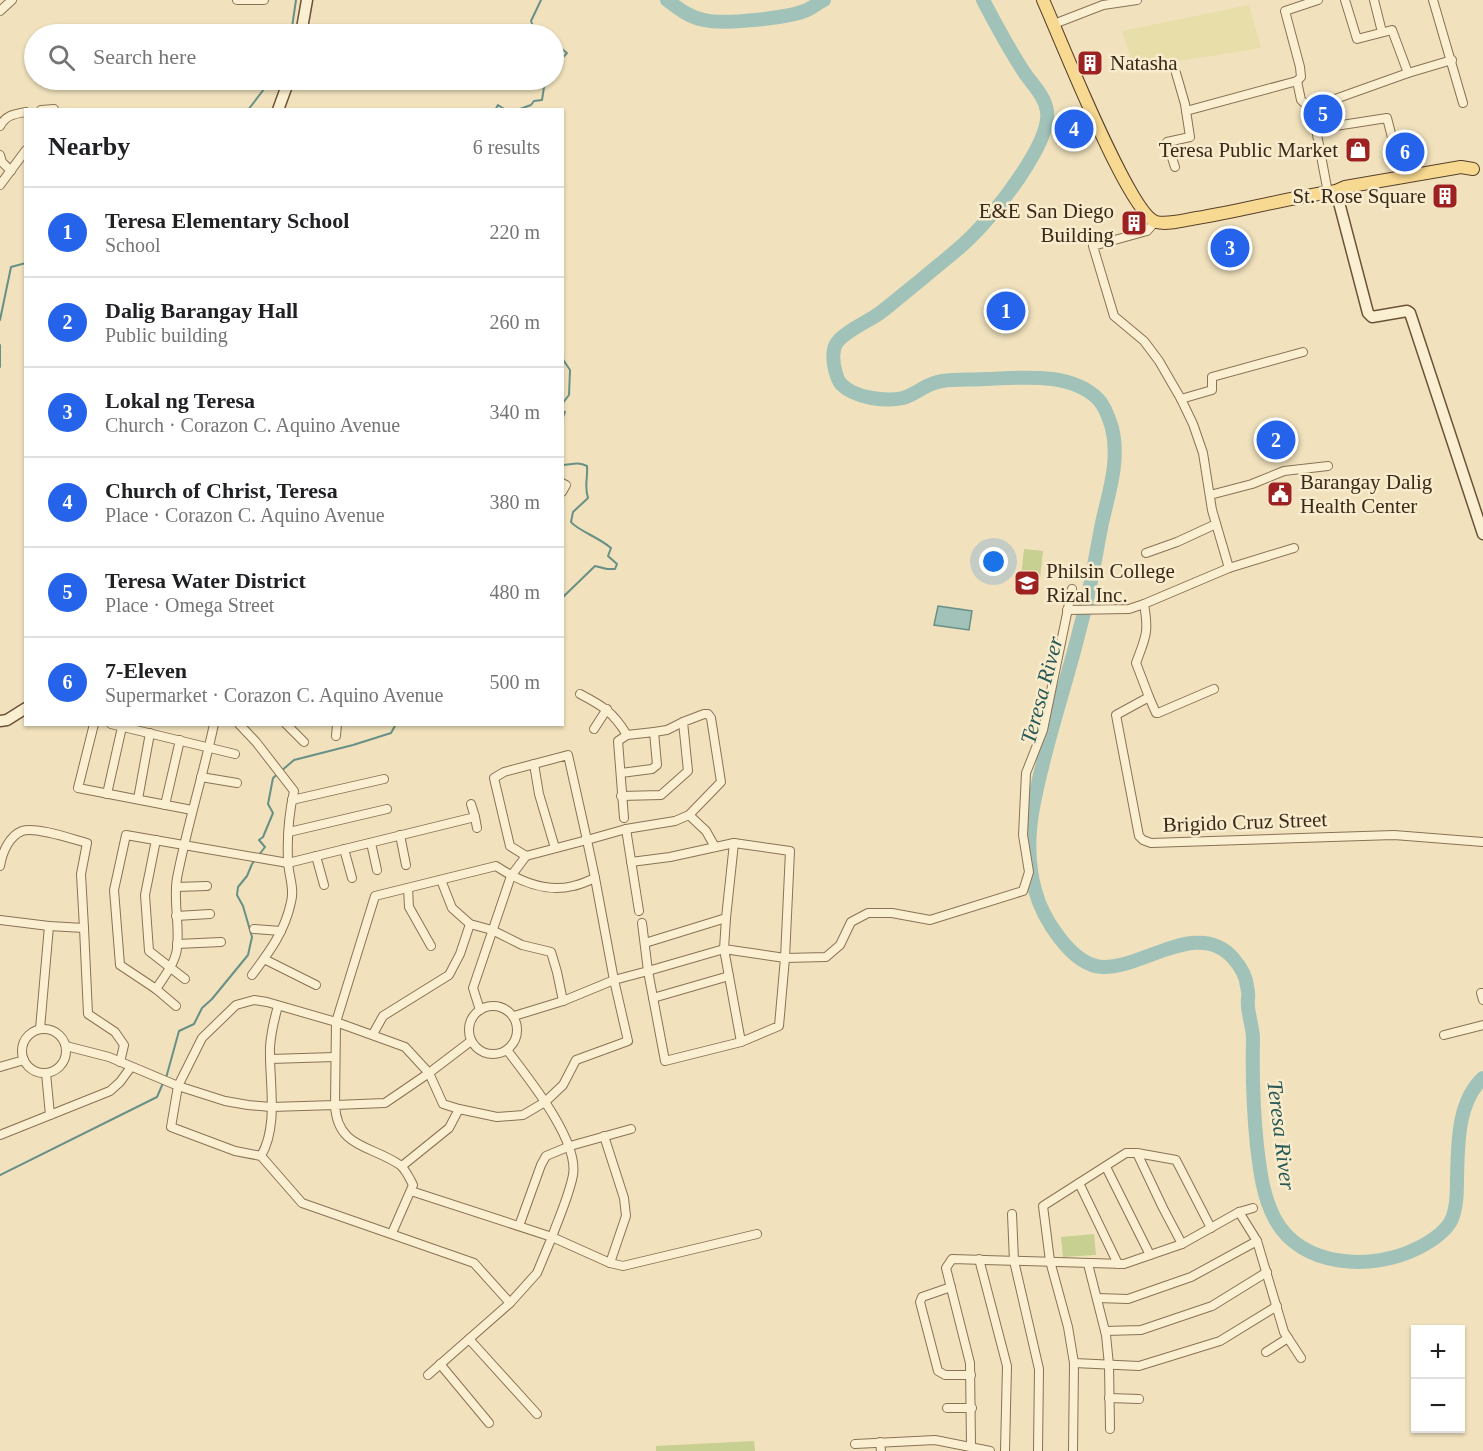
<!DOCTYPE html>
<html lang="en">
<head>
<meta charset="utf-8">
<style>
  :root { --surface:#fff; --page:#f2f2f2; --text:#202124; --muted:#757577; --line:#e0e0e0; --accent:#2563eb }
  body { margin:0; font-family:Georgia,serif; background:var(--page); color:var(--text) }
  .controls { position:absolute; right:18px; bottom:18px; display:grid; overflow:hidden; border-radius:0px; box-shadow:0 2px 4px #0004 }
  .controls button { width:54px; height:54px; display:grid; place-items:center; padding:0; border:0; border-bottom:2px solid var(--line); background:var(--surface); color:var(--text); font:30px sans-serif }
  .you { position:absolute; left:994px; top:562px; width:21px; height:21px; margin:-15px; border:4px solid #fff; border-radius:50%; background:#1a73e8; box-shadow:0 0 0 9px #1a73e833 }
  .badge { display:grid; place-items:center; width:39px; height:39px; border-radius:50%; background:var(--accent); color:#fff; font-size:20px; font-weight:700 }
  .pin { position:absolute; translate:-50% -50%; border:3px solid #fff; box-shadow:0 2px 6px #0006 }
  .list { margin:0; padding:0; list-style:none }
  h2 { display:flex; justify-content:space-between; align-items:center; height:78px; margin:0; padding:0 24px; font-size:26px }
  h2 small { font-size:20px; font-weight:400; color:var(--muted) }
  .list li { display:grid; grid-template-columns:39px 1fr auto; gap:18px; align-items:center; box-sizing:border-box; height:90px; padding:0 24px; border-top:2px solid var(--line) }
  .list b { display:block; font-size:22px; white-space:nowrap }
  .list p { margin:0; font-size:20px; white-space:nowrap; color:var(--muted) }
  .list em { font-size:20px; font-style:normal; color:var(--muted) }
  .icon { flex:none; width:33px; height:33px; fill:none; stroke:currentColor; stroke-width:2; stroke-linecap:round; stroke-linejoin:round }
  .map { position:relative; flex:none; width:1483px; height:1451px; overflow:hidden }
  .search { position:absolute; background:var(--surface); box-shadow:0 2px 4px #0004; left:24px; top:24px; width:540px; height:66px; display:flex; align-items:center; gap:15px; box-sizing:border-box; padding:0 21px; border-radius:33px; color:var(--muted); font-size:22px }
  .panel { position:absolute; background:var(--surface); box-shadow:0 2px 4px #0004; left:24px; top:108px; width:540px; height:618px; border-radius:0px }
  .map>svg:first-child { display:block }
  .farmland { fill:#e7deaa }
  .green { fill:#c7cf91 }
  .water { fill:#a1c2b9; stroke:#689087; stroke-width:1.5 }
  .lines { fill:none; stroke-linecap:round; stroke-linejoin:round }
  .stream { stroke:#689087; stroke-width:2 }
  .river { stroke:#a1c2b9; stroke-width:14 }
  .street-casing { stroke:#8a7255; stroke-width:10 }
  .secondary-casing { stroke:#6c5338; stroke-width:13 }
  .primary-casing { stroke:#57402a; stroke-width:14 }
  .street { stroke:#fbefd1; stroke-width:8 }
  .secondary { stroke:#fbefd1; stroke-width:10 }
  .primary { stroke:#f8d991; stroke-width:12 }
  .labels { text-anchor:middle; stroke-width:5; stroke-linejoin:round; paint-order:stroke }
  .poi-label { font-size:21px; fill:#382a1b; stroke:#f8eccd; text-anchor:start }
  .street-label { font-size:21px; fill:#382a1b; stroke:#f8eccd }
  .water-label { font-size:22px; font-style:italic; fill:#295957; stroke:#f8eccd }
</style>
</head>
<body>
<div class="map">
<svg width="1483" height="1451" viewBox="0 0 1483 1451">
  <rect width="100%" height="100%" fill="#f1e2bd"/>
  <path class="farmland" d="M1249,5l12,43 -127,20 -12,-37z"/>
  <g class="green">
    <path d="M1024,549l19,2 -3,28 -19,-2z"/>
    <path d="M1094,1234l2,21 -33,2 -2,-20z"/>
    <path d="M754,1441l1,10h-99v-5z"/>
  </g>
  <path class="water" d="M938,606l34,5 -3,19 -35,-5z"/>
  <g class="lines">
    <g class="stream">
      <path d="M291,34l5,-34"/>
      <path d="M536,34l-5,-13 10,-21"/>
      <path d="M554,50l8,-1 5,4 -10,11 -3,10"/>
      <path d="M248,110l23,-30"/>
      <path d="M495,110l3,-5 8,5"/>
      <path d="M517,110l14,-5 3,-4 8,-1 2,-13 6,-7"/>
      <path d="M0,320l11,-53 15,-4"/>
      <path d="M0,345v22"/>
      <path d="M562,358l8,12 -1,25 -7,9"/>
      <path d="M562,411l3,1 -3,7"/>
      <path d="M562,431v1"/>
      <path d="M562,465c9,0 15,-4 25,1 1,12 -3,20 1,32l-15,14 -2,10c6,8 29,16 40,26l-3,8 9,8 -2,5h-8l-12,-3 -33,32"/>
      <path d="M166,1078l13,-47 15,-7 8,-16 10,-9 36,-44 4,-18 -9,-31 -6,-11 1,-8 9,-11 5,-12 13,-17 -6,-7 4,-3 10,-24 -5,-9 5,-26 21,-18 59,-15 38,-12 5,-9"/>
      <path d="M0,1175l157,-78 6,-14"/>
    </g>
    <g class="river">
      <path d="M667,0c12,9 22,17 37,20 20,5 84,-2 103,-10 6,-3 11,-7 17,-10"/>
      <path d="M983,0c13,25 27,51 43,75 8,11 19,22 21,36 5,31 -54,105 -76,126 -15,15 -33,28 -49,42 -14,11 -28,23 -42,34 -11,8 -37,19 -44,31 -3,5 -3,14 -2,21 1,5 3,15 7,19 13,14 45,18 62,14 14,-4 23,-15 39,-17 14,-2 28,-1 43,-2 35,-1 85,-8 113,20 7,7 11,19 14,29 8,32 -3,64 -10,95 -7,35 -12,70 -22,105 -11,45 -26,90 -37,135 -11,43 -20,83 -8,127 7,27 36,75 67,77 40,2 96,-49 131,-9 7,8 13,17 14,28 3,16 0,6 1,21 1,11 5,21 5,32 -1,39 0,68 4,107 3,25 6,51 18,73 26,49 98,52 143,29 12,-6 26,-15 33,-27 6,-13 6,-29 6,-43 1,-33 0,-76 26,-100"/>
    </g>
    <g class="street-casing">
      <g id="street">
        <path d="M237,0h27"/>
        <path d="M1345,0l12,39 35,-9 16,43"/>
        <path d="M1374,0l8,32"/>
        <path d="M1433,0l30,103"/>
        <path d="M0,11l12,-11"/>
        <path d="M1054,24l49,-19 34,-5"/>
        <path d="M1297,81l4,19 9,8 6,21 12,64"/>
        <path d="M1310,108l98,-35 44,-13"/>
        <path d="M41,110l13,-1"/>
        <path d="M1186,111l111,-30 4,-4 -1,-10 -15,-56 33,-11"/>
        <path d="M0,126c6,-11 14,-12 26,-14"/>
        <path d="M1316,129l71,-11 15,58"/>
        <path d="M0,155l2,7 9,9"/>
        <path d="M1175,167l-8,-25 23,-5 -5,-33 -9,-31"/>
        <path d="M0,185l26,-35"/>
        <path d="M1155,222l-8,9 -54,15 21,70 30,25 15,20 22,38 12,25 10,29 9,57 17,58 -85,36c5,29 2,32 -8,59l13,34 -33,18 23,121 4,4 8,3 243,-8 89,7"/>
        <path d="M1181,399l31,-9v-13l91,-25"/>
        <path d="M562,483l4,2 -4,7"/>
        <path d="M1210,495l42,-11 32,-13 44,-5"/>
        <path d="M1146,553l31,-11 39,-18"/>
        <path d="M1229,568l65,-20"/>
        <path d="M1067,610l62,-1 15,-5"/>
        <path d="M580,694c23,12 33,18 47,41"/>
        <path d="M1149,697l7,16h2l56,-24"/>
        <path d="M94,724l-16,64 114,22"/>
        <path d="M111,724l124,30"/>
        <path d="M214,724c-11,52 -27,102 -37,154 -4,24 3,46 0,70 -1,14 -13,29 -21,41l-36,-24 -6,-75 12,-55 162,28 187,-46 -4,-13"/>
        <path d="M239,724l17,18 38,49c-5,22 -7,46 -6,69 0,14 7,28 3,42 -6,29 -21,49 -39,73"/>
        <path d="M286,724l18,18"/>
        <path d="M594,729l13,-20"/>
        <path d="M654,732l13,-2 16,-8"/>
        <path d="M336,736l1,-12"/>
        <path d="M568,755l19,85 -61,16 -16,-10 -16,-68 10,-6z"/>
        <path d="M534,764l5,30 16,54"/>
        <path d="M621,773l31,-4 5,-4 -3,-33 -27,3 -9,6 6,77"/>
        <path d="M201,777l36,6"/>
        <path d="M107,794l15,-67"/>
        <path d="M138,799l12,-66"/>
        <path d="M292,800l92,-21"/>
        <path d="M165,805l15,-65"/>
        <path d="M689,815l17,16 9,16"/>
        <path d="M475,817l2,11"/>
        <path d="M626,829l13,82"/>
        <path d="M289,832l98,-23"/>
        <path d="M400,835l6,30"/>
        <path d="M156,840l-11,55 4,56 36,28"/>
        <path d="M371,843l6,27"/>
        <path d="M734,843l56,8 -5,107 -6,68 -38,16 -17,-93 61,9 41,-1 14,-12 11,-23 17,-9h24l38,7 93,-29 6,-19 -6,-37 3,-62 17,-43 29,-141"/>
        <path d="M344,849l8,29"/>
        <path d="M316,856l8,29"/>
        <path d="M631,862l39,-5 64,-14 -8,75 -81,25"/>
        <path d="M0,866c2,-13 9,-30 22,-35 13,-5 50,8 65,12l-6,31 3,54 -35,-2 -49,-6"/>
        <path d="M595,878l19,102 34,-9 -6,-48"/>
        <path d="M441,880l11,28 18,16 22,6 30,15 29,7 6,20 6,29"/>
        <path d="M176,887l31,-1"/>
        <path d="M408,888l1,19 22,39"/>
        <path d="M176,916l34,-2"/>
        <path d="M726,918l-2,31 -76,22 17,90 76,-19"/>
        <path d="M84,928l4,86 27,18 9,13 -4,17"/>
        <path d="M254,929l27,2"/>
        <path d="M177,944l44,-2"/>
        <path d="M264,959l52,26"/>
        <path d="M156,989l20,17"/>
        <path d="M1483,993h-2l2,7"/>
        <path d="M653,998l76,-22"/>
        <circle cx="493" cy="1030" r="24"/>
        <path d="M480,1010l-7,-22 38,-112 15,-20"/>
        <path d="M40,1029l9,-103"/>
        <circle cx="44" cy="1051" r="22"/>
        <path d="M373,1034l10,-18 66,-41 11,-21 10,-30"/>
        <path d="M1444,1035l39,-10"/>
        <path d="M66,1046l43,11 69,29 -7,41 64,24 26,5 41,47 172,60 36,40"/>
        <path d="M270,1059l65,-2"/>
        <path d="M0,1067l24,-7"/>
        <path d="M46,1073l4,42"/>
        <path d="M459,1109l-16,-5 -14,-31 42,-32"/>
        <path d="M0,1135l110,-44 10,-9 11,-15"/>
        <path d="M604,1136l20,62 2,18 -16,47"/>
        <path d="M1137,1153l26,55 19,36"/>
        <path d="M261,1156c18,-31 8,-74 9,-109 1,-14 4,-27 8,-41"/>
        <path d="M402,1166l47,-38 10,-19 38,8 26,-2 22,-13 18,-17 13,-25 52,-19 -14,-61 -51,21 -49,15"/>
        <path d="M1106,1167l44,88"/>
        <path d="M1079,1183l39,81"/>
        <path d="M411,1191l141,46c7,-20 17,-41 21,-62 6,-35 -45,-97 -66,-125"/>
        <path d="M1239,1212l18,29 27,91 17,26"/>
        <path d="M1012,1214l2,47 25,108 -1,82"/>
        <path d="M519,1226l22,-61 5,-9 24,-10 61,-17"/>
        <path d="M392,1233l21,-48c-3,-6 -7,-15 -13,-20 -29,-20 -63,-17 -65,-60l-64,2 -23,-2 -23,-4 -47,-15 24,-48 34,-33 18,-5 13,2 69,20 69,25 24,26 -44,30 -50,2 1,-83 39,-126 121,-30c21,14 50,27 77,20 7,-1 15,-5 22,-8l-8,-38 39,-11 49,-8 14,-6 32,-33 -10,-64 -3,-4h-4l-21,8 5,49 -27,24 -40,1"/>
        <path d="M979,1259l28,107 -2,85"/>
        <path d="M1088,1264l18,71 3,30 1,64"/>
        <path d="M951,1287l-29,10 -2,5 18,69 7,4h26"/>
        <path d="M1097,1298l31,1 63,-22 66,-36"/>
        <path d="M1105,1331l36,-1 71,-24 55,-34"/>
        <path d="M469,1339l68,75"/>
        <path d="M1266,1352l22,-14"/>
        <path d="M1074,1363l65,3 81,-25 57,-35"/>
        <path d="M440,1364l49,59"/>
        <path d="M428,1375l82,-72 27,-30 15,-36 58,26 13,3 134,-32"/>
        <path d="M1109,1398l30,1"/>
        <path d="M947,1408h25"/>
        <path d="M880,1442l1,9"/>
        <path d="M855,1444l80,-4 55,11"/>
        <path d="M971,1446l-1,-83 -24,-95 6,-9 172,5 58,-20 57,-32 14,-4"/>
        <path d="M1073,1451l1,-88 -6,-36 -18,-66 -7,-55 83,-53h11l39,7 35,68"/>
      </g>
    </g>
    <g class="secondary-casing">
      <g id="secondary">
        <path d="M301,34l6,-34"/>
        <path d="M278,110l11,-30"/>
        <path d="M1336,191l32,122 4,4 35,-6 3,2 73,221"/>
        <path d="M0,721l7,-1 19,-12"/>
      </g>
    </g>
    <g class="primary-casing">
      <path id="primary" d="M1043,0c15,33 86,214 113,222 12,3 28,-2 41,-4 46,-8 92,-20 139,-27l9,-4 116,-20 12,2"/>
    </g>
    <use href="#street" class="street"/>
    <use href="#secondary" class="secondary"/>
    <use href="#primary" class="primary"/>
  </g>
  <defs>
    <g id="building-square" transform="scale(1.35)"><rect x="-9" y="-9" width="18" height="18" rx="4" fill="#9e2121" stroke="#f8eccd"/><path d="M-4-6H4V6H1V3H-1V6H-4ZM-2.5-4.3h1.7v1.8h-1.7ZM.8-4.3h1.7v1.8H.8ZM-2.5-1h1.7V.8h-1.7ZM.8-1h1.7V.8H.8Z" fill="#fff"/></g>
    <g id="shop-square" transform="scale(1.35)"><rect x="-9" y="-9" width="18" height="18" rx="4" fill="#9e2121" stroke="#f8eccd"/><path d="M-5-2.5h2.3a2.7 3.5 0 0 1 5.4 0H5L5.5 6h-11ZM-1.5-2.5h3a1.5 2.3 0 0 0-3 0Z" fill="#fff"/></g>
    <g id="civic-square" transform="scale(1.35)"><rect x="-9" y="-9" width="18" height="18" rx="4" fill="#9e2121" stroke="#f8eccd"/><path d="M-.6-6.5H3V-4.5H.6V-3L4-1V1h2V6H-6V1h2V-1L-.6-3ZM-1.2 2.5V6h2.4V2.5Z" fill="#fff"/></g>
    <g id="university-square" transform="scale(1.35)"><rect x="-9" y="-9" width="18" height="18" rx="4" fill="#9e2121" stroke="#f8eccd"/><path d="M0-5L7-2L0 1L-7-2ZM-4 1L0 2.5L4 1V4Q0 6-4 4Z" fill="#fff"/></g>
  </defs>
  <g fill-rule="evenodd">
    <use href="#building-square" x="1090" y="63"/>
    <use href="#shop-square" x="1358" y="150"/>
    <use href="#building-square" x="1445" y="196"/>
    <use href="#building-square" x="1134" y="223"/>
    <use href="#civic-square" x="1280" y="494"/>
    <use href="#university-square" x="1027" y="583"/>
  </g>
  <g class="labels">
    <g class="poi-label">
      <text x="1110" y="70">Natasha</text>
      <text x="1338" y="157" text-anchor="end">Teresa Public Market</text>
      <text x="1426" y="203" text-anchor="end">St. Rose Square</text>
      <text x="1114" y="218" text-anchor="end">E&amp;E San Diego<tspan x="1114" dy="24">Building</tspan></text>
      <text x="1300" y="489">Barangay Dalig<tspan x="1300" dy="24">Health Center</tspan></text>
      <text x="1046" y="578">Philsin College<tspan x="1046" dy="24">Rizal Inc.</tspan></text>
    </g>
    <g class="street-label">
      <text transform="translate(1245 822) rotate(-2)" y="7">Brigido Cruz Street</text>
    </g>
    <g class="water-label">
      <text transform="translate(1041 690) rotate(-75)" y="8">Teresa River</text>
      <text transform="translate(1282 1135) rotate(83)" y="8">Teresa River</text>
    </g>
  </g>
</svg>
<div class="controls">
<button>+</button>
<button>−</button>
</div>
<div class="you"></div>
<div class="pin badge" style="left:1006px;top:311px">1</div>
<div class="pin badge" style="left:1276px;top:440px">2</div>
<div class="pin badge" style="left:1230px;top:248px">3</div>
<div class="pin badge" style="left:1074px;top:129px">4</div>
<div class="pin badge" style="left:1323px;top:114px">5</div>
<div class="pin badge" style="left:1405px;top:152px">6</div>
<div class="search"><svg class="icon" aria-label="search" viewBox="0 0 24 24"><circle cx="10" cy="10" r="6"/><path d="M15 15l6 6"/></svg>Search here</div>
<section class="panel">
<h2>Nearby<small>6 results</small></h2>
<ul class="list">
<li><span class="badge">1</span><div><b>Teresa Elementary School</b><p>School</p></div><em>220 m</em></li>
<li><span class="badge">2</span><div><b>Dalig Barangay Hall</b><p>Public building</p></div><em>260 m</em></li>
<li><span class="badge">3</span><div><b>Lokal ng Teresa</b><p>Church · Corazon C. Aquino Avenue</p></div><em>340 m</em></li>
<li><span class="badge">4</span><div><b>Church of Christ, Teresa</b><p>Place · Corazon C. Aquino Avenue</p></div><em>380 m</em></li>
<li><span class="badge">5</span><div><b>Teresa Water District</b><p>Place · Omega Street</p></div><em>480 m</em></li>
<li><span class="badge">6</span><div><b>7-Eleven</b><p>Supermarket · Corazon C. Aquino Avenue</p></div><em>500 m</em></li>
</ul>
</section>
</div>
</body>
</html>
